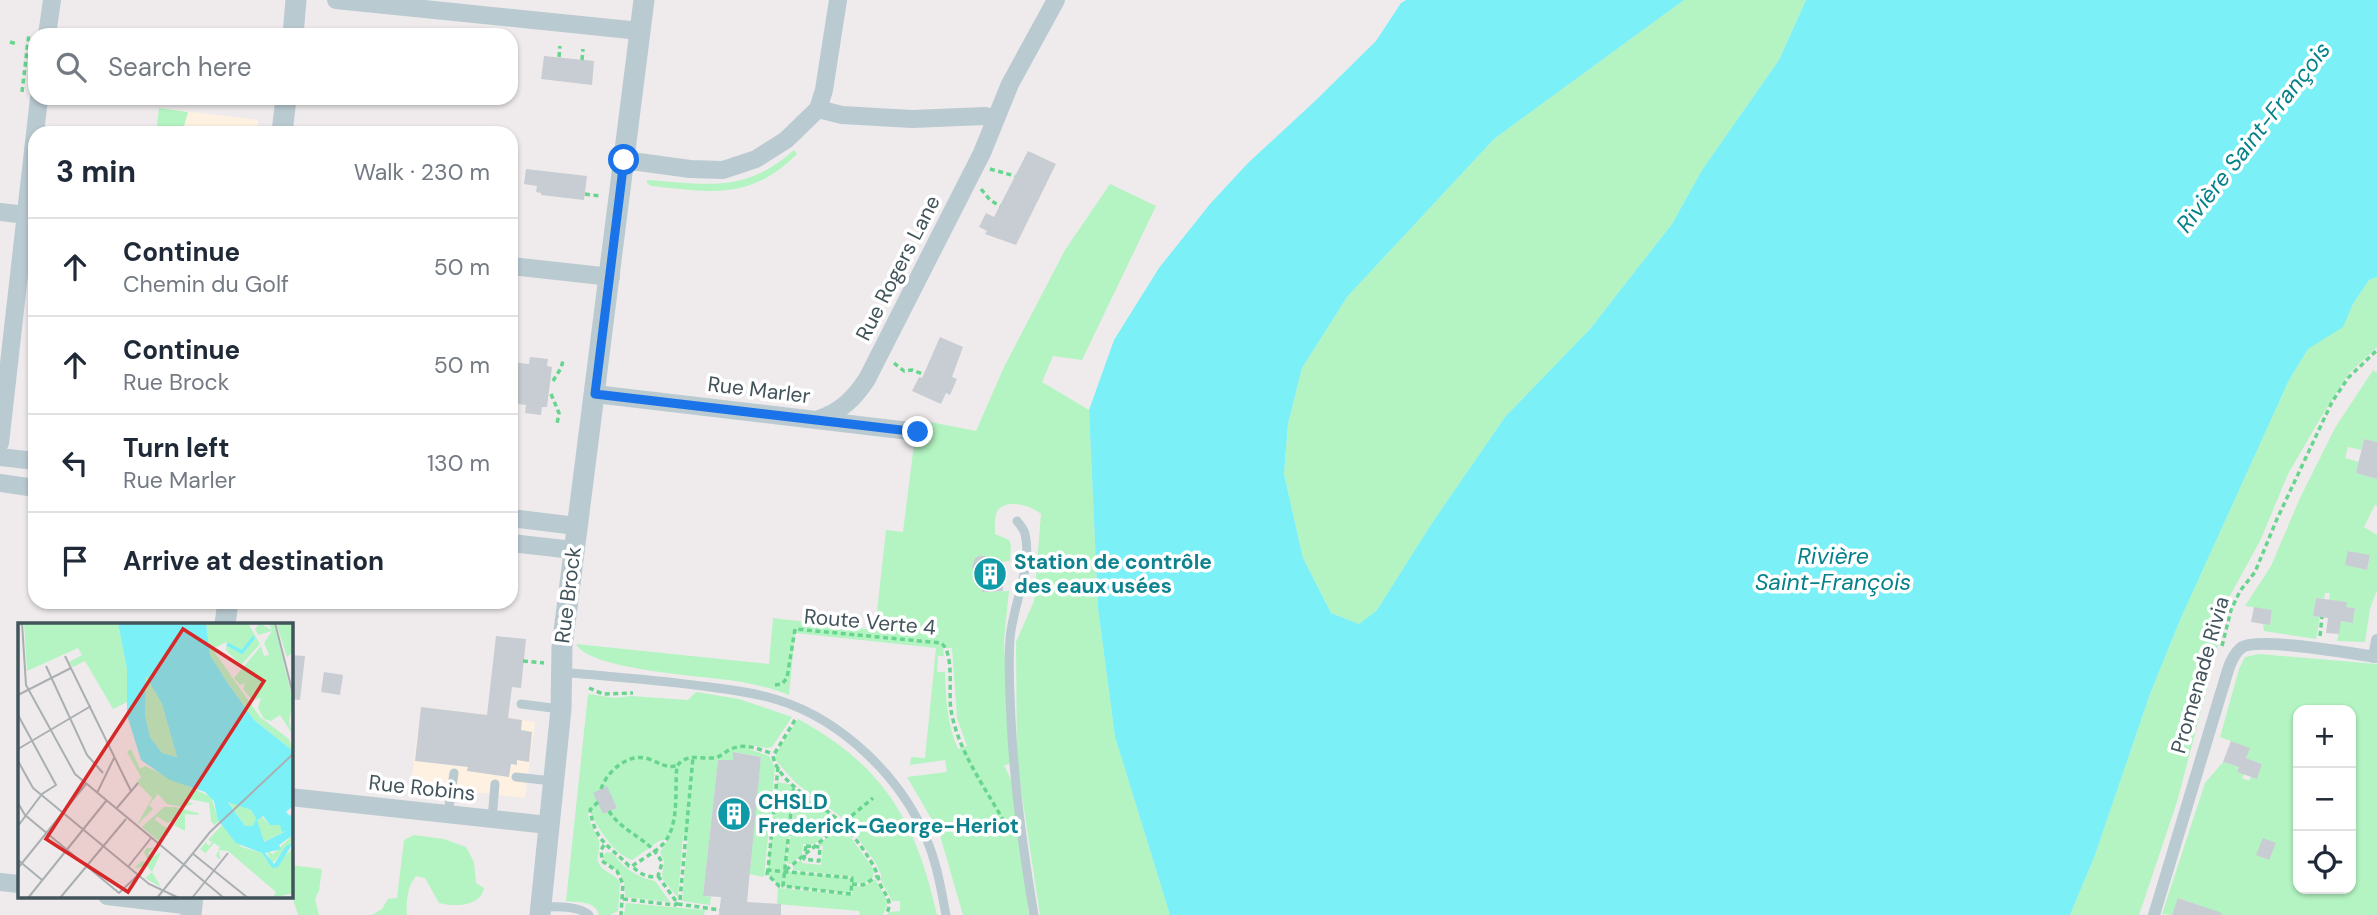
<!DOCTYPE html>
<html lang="en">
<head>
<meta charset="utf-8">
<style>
  :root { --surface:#fff; --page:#f6f6f7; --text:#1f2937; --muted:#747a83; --line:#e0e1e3 }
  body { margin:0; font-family:"DM Sans",sans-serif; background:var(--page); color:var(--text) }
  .controls { position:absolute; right:21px; bottom:21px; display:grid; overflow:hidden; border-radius:14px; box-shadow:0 2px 5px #0004 }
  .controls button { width:63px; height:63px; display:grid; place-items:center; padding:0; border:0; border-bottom:2px solid var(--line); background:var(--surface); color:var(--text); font:35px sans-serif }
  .stop { position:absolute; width:21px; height:21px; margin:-16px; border:5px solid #1a73e8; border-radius:50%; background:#fff }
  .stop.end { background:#1a73e8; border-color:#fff; box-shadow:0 2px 7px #0008 }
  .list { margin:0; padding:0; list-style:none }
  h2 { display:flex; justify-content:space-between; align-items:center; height:91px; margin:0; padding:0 28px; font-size:30px }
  h2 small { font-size:23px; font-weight:400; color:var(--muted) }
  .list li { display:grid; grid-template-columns:46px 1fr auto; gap:21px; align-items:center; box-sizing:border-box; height:98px; padding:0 28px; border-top:2px solid var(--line) }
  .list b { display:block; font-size:26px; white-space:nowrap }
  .list p { margin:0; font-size:23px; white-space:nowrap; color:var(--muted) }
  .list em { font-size:23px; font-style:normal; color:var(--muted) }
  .icon { flex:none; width:38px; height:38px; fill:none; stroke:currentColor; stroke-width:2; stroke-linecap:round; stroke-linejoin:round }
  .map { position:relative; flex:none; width:2377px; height:915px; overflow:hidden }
  .search { position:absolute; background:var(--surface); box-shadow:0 2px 5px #0004; left:28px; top:28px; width:490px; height:77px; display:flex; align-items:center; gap:18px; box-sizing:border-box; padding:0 24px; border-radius:21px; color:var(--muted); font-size:26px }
  .panel { position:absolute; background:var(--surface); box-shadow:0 2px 5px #0004; left:28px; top:126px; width:490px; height:483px; border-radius:21px }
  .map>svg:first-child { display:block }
  .commercial { fill:#fef1e1 }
  .green { fill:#b3f4c2; fill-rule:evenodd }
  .water { fill:#7bf0f6 }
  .building { fill:#c7cdd2 }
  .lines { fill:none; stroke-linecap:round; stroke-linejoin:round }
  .path { stroke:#67d58e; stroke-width:3.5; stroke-dasharray:5 3.5; stroke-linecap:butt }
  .service { stroke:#bacad1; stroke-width:9 }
  .pedestrian { stroke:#bacad1; stroke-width:12 }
  .minor { stroke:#bacad1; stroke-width:18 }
  .tertiary { stroke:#bacad1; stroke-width:21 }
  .route { stroke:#1a73e8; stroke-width:9 }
  .labels { text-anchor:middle; stroke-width:7; stroke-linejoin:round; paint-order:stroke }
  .street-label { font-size:21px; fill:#42545b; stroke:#fff }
  .culture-label { font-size:21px; font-weight:bold; fill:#0d838f; stroke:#fff; text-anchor:start }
  .water-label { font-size:23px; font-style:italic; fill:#048289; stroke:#fff }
  .inset-river { fill:none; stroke:#7bf0f6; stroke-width:3.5 }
  .inset-road { fill:none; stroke:#aaafb2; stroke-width:2 }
  .view { fill:#d62828; fill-opacity:0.15; stroke:#d62828; stroke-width:3.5 }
  .inset-edge { fill:none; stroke:#42545b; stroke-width:3.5 }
</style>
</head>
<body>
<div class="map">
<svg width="2377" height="915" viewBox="0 0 2377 915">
  <rect width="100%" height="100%" fill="#efebec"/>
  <g class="commercial">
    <path d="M159,108l99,12 -1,13h-100z"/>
    <path d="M421,707l114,15 -10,76 -114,-13z"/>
  </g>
  <g class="green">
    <path d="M1684,0h122l-27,60 -77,110 -30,54 -82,105 -85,88 -73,106 -55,87 -18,14 -28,-11 -28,-55 -19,-84 4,-50 14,-56 45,-71 147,-158z"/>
    <path d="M159,108l29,4 -6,21h-26z"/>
    <path d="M794,150l3,4c-47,47 -85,38 -146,32l-4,-3v-3c60,4 98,14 147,-30z"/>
    <path d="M1110,184l46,22 -74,154 -29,-4 -11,26 47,28 9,198 17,129 55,178h-130l-23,-152 -1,-121 18,-41 7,-87c-9,-8 -33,-16 -43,-4 -4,6 -3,17 -3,24l14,6 2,5 -1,16 -20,2 -6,-7 -9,2 -3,9 5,6 4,1 1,18 27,-1 -5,49 6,124 -6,1 8,17 17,133h-66l-24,-83 -32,-55 40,-5 -2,-12 -35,5 1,-8 14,1 11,-110 -141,-15 -6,62c-15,-6 -31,-10 -47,-13 -32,-6 -152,-11 -166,-38l193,20 4,-46 102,12 11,-100 17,2 11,-88h8l3,-23 51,10 28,-64 61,-117zM943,648h9l5,70 10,28 -9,3c-11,-24 -12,-51 -13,-77h-8l1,-16h6z"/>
    <path d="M2377,277v70l-28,26 -29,46 -32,55 -27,65 -36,66 -8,45 -40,152 -38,113h-69l25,-60 55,-161 30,-74 109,-240 19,-31 35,-23 10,-22 16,-24z"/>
    <path d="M2373,370l4,3v69l-13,-3 -3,11 -13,-3 -3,11 14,4 -3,11 21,6v27l-2,-1 -11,22 13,8v55l-7,19 -5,33 -28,-1 4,-20 12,2 2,-15 -9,-1v-5l-4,-1 -1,5 -4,-1v-4l-8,-1 1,-7h-5l-1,6 -8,-1 -3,18 7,1 -4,22 -52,-8 -1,-7 7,1 2,-15 -27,-4 26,-40 29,-68 35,-70zM2349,551l21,5 -3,14 -21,-5z"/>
    <path d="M2259,654l118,10v251h-179l3,-9 -22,-8 -7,17 -10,-1 43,-131 18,-21 16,5 -2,5 7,2 -2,4 7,3 2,-4 6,2 5,-15 -16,-6 3,-10 -29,-11 19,-68 6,-12zM2298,710h53v179h-53z"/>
    <path d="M696,692l43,7 53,18 -20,30 -5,1 -18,-3v4l20,7 6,12 -11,109 -15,-3 12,-117 -27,-5 -1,8h-15l-15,136 8,1 -1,8 -28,-4 6,-66 -5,1 -5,62 -16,-20 2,-17 -4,-9 9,-14 -10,3 -27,19c-20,-7 -34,-33 -44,-51 -1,12 7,21 11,32 2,8 -4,15 0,23 5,9 16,9 21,19l-2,28 -8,4h-11c-4,-15 -20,-12 -33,-14l22,-207 27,4 16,-2 57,4zM607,787l10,21 -14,6 -9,-21z"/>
    <path d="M798,719c86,47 118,102 139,196h-50l2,-3 11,-1v-10h-8l-11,-21v-6l-6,-12 -24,-34 -10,-11 -45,-34 -19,-21 -2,-4 2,-6z"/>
    <path d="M777,782l17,3 -9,86 67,7 -1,16 -72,-8 -12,-12z"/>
    <path d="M796,790l44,33 -26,21h-11l-1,11 -12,9 -3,-1z"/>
    <path d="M842,825l32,45 -1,7 -9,7 -11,-1v-6l-60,-7v-4l8,-6 1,3 19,2 2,-19 -5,-1z"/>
    <path d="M414,835l30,4 22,8 8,15 2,21 8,5c-3,19 -31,19 -45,15l-14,-25 -9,-2c-9,11 -10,25 -9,39h-35l10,-6 6,-10 9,-1 7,-58z"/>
    <path d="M607,852c8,1 7,4 13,10 8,9 23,17 35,19l15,21 -45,-5c1,-30 -12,-22 -23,-41z"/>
    <path d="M291,865l31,4 -3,22 -4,8 4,16h-21l-7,-22z"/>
    <path d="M875,879l13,23 -5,13h-23l-1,-4 -82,-7 1,-16 74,7 1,-9 10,1z"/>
    <path d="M626,903l79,7 -1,5h-80z"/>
  </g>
  <path class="water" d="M1406,0h278l-190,139 -147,158 -45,71 -14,56 -4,50 19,84 28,55 28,11 18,-14 55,-87 73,-106 85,-88 82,-105 30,-54 77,-110 27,-60h571v277l-8,3 -16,24 -10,23 -35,22 -19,31 -109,240 -30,74 -55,161 -25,60h-900l-55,-178 -17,-129 -9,-198 25,-70 45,-72 51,-64 38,-41 67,-62 61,-60 25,-38z"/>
  <g class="building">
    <path d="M544,56l50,5 -2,24 -51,-6z"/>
    <path d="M1028,151l28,13 -40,81 -31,-11 2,-3 -8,-4 7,-14 8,4z"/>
    <path d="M526,169l61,7 -3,24 -43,-5v-2l-5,-1 1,-6 -13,-2z"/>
    <path d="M940,337l23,10 -11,30 5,2 -7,16 -4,-2 -5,11 -29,-13 7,-14 3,1z"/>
    <path d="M530,357l18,2 -1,7 5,1 -5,40h-5l-1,8 -16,-2 1,-8 -15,-2v-41l18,2z"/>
    <path d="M2364,439l13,3v37l-21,-6z"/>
    <path d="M2348,551l22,4 -3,15 -22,-5z"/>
    <path d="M979,556h5l10,7 7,-1 2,29 -21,1 -1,-15 -9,-10 3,-9z"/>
    <path d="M2316,598l31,4 -1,5 9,1 -2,15 -12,-2 -2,13 -13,-1 2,-15 -15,-2z"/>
    <path d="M2254,607l18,3 -2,15 -19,-3z"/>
    <path d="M496,636l30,3 -5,49 -9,-1 -4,31 14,2 -1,10 11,2 -3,30 -12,-2v5l-6,-1 -2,13 -42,-6 1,-4 -53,-6 6,-54 66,8z"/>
    <path d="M290,655l15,1 -5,44 -10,-1z"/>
    <path d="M324,672l19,3 -3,20 -19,-3z"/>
    <path d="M2231,741l19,7 -4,10 16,6 -5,15 -20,-7 2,-5 -16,-5z"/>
    <path d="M733,752l28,5 -14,145 34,2v11h-62l2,-18 -18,-1 15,-136h15z"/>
    <path d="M607,786l10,22 -14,6 -10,-21z"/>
    <path d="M2263,838l13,5 -7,17 -13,-5z"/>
    <path d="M2178,898l44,15 -1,2h-49z"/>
  </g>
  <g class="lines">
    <g class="path">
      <path d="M395,35l1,-6"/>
      <path d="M10,42l7,2"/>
      <path d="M559,57l1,-11"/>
      <path d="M582,60l1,-11"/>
      <path d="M22,92l7,-59"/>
      <path d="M990,169l25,7"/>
      <path d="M981,189l9,11 10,6"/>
      <path d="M585,194l15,2"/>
      <path d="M894,363l10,8 8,-1 11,4"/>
      <path d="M553,381l8,-13 2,-7"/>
      <path d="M551,394l8,19 -2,11"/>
      <path d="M2320,636l2,-19"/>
      <path d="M2222,646l9,-36 9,-19 15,-19 22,-53 55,-117 16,-24 29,-28"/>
      <path d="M523,661l21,2"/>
      <path d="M775,685l7,-1 5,-6 8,-49 146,14c14,10 7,50 10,67 7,42 36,80 56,117"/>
      <path d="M589,688l14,6 30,-1"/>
      <path d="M795,720l-22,36c5,29 53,50 72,70 11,13 24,30 31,45 3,5 2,10 5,15 6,12 12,15 5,29"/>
      <path d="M778,767l-10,103 84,8 -1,16 -68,-8 11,-101"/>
      <path d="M601,789c6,-18 28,-37 48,-30 10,4 17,9 27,7"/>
      <path d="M598,802l-8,8c6,33 18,34 39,56h3c9,-6 20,-12 28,-19 21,-18 14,-56 17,-81 10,-13 22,-7 37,-8 6,-1 10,-5 15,-8 15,-8 30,-1 44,4"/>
      <path d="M609,811c13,22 43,28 53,52l-4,13c-10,3 -19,-3 -26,-10"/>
      <path d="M604,845l-3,5 1,11 15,10 6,13 -2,31"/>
      <path d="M806,846l14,1 -1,14 -15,-2z"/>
      <path d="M768,870l-1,4 12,12h4"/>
      <path d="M786,870l87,-72"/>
      <path d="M658,876l20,28 42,6"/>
      <path d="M852,884l11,1 15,-9"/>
      <path d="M623,899l52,6 5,-5 13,-143"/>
    </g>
    <g class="service">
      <path d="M1017,521c3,4 7,8 8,13 8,32 -13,73 -15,105 -2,27 0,54 1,80 3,66 12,131 23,196"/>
      <path d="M562,672c50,5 99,8 148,15 23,3 46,6 68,13 64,20 123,77 148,138 11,25 15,51 20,77"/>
      <path d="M521,704l39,5"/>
      <path d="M516,777l36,4"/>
      <path d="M448,814l6,-41"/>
      <path d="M492,819l3,-35"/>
      <path d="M541,907c14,0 37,-2 48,8"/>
    </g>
    <g class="pedestrian">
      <path d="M2374,657l3,-17"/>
      <path d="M2154,915l67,-222c5,-14 8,-35 20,-45 15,-12 112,6 136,9"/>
    </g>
    <g class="minor">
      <path d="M336,0l304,31"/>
      <path d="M47,35l5,-35"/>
      <path d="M818,109l24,6 70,4 73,-3 10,2"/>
      <path d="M624,160l66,9 33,1 33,-11 30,-19 32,-31 6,-19 14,-90"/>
      <path d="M0,212l35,4"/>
      <path d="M511,266l100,11"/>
      <path d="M595,394l323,38"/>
      <path d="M819,419c22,-8 35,-20 48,-40l115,-226 28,-69 46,-84"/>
      <path d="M0,443l39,-345"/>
      <path d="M0,457l35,4"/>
      <path d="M0,483l35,5"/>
      <path d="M511,518l65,8"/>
      <path d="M511,543l62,7"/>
      <path d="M290,797l258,28"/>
      <path d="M0,882l19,2"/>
      <path d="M107,896l85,10"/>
    </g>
    <g class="tertiary">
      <path d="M293,35l3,-35"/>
      <path d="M282,133l4,-35"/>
      <path d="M225,624l3,-22"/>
      <path d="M191,915l2,-19"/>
      <path d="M540,915l21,-206 1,-62 82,-647"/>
    </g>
  </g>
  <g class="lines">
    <path class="route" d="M624,160l-29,234 323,38"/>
  </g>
  <defs>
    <g id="building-disc" transform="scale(1.75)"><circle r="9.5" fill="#0f9aa8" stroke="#fff"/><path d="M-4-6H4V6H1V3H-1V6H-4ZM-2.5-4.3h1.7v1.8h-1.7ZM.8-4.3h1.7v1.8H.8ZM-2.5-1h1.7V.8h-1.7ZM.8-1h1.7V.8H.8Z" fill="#fff"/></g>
  </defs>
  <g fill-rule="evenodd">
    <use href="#building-disc" x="990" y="574"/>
    <use href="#building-disc" x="734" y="814"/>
  </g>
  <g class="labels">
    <g class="street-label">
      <text transform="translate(898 268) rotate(-63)" y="7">Rue Rogers Lane</text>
      <text transform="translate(759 390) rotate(7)" y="7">Rue Marler</text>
      <text transform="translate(568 595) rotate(-83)" y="7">Rue Brock</text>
      <text transform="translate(870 622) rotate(5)" y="7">Route Verte 4</text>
      <text transform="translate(2200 675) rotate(-74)" y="7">Promenade Rivia</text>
      <text transform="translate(422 788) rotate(6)" y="7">Rue Robins</text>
    </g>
    <g class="culture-label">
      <text x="1014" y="569">Station de contrôle<tspan x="1014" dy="24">des eaux usées</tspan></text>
      <text x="758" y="809">CHSLD<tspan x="758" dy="24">Frederick-George-Heriot</tspan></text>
    </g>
    <g class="water-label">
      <text transform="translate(2253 137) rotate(-52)" y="8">Rivière Saint-François</text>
      <text x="1833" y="564">Rivière<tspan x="1833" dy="26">Saint-François</tspan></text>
    </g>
  </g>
  <g transform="translate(18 623)">
    <rect width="275" height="275" fill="#efebec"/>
    <path d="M6,0h94l9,46v33l-14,7 -28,-48 -12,6 -4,-5 13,-7 -4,-7 -51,23zM188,0h42l12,21 -19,21 -15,-15 1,-8 -13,6 1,5 45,64 29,22 4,12 -39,-31 -27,-38 -17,-27zM242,0l12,7 -3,-6 5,-1 19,78 -4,21 4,13 -13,-20 -9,6 -7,-2 -6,-11 3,-10 -9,2 -9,-11 2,-6 -5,2 -6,-7 27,-32 3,10 5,-1 -5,-12 8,-12 -14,4 -3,-6zM263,0h12v29l-6,5 -10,-31zM128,53l16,28 15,53 -15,-4 -12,-16 -5,-22zM113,126l9,20 5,-3 66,31 8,24 -5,4 -3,-4 -2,-18 -25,-5 9,6 -10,3 -16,-3 -9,-10 -9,11 4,4 -16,16 15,-27 -15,-16 4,-5 -14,-25zM210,178l23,9 5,8 -3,8h-8zM146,184h11l23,6 1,2 -14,-1v17l-11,-6 6,-9 -13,7 -10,-7 -2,4 14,10 -10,11 -17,-14zM243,193l9,9h10l6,6 -23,11 -6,-22zM204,202l20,22 20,6 10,15 21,-20v45l-20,5 3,-6 -48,-41 -9,-1 1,10 -4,-4 4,-9 -6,-4 -11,13 2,-3 -5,-4 6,-7 3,4 3,-4 -4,-2zM275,212v8l-22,21 -4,-13 6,3zM129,225h6l-5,5 4,4 9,-5 -9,20 9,15 -16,-9 7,-6 -5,-6 -13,2 8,-7 7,2 -5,-11z" fill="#b3f4c2"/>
    <path d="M100,0h88l4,32 17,27 27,38 39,31v55l-7,6 4,4 3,-4v23l-14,10 2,4 -16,4 9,11 12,-18 7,-3 -15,24 -6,1 -10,-15 -26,-10 -18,-23 -4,-19 -9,-9 -35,-12 -29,-20 -14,-45v-46zM128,53l16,28 15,53 -15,-4 -12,-16 -5,-22zM210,179l23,8 5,8 -3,8h-8zM245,193l7,9h10l2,7 4,-1 -22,11 -7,-22z" fill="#7bf0f6" fill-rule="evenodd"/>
    <path class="inset-river" d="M209,21l15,8 12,-15"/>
    <path class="inset-road" d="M4,0l4,62 49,89 149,124M257,0l18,71M47,33l66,135M28,43l41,89 16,18M0,72l53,-27M0,92l38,70 -14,9 -24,32M0,126l73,-43M0,138l15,27M15,165l116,96 30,14M79,170l17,-35M0,180l7,12 94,78 19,-18M98,186l22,-26M174,230l56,45M0,237l24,20M110,244l23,-29M0,245l68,-84M10,275l78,-97M42,275l66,-79M139,275l53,-66 83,-78M174,275l36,-45"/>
    <path class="view" d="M165,6l81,52 -136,211 -82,-53z"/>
    <rect width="275" height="275" class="inset-edge"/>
  </g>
</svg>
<div class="controls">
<button>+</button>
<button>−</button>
<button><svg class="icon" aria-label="locate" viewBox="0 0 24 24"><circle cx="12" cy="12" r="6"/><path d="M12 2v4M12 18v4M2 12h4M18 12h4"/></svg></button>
</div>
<div class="stop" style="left:624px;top:160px"></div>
<div class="stop end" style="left:918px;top:432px"></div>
<div class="search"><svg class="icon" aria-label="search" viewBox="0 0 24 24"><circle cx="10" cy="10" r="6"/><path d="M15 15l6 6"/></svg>Search here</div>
<section class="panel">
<h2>3 min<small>Walk · 230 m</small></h2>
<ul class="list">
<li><svg class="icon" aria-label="ahead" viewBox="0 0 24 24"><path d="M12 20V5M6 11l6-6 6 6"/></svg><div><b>Continue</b><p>Chemin du Golf</p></div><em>50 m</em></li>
<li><svg class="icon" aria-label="ahead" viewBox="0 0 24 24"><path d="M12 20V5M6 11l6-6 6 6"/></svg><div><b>Continue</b><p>Rue Brock</p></div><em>50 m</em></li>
<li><svg class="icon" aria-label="left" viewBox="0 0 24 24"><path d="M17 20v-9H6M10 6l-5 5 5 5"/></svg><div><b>Turn left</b><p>Rue Marler</p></div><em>130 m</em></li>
<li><svg class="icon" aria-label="arrive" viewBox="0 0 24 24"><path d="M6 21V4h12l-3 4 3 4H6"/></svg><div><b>Arrive at destination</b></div></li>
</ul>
</section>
</div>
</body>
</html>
